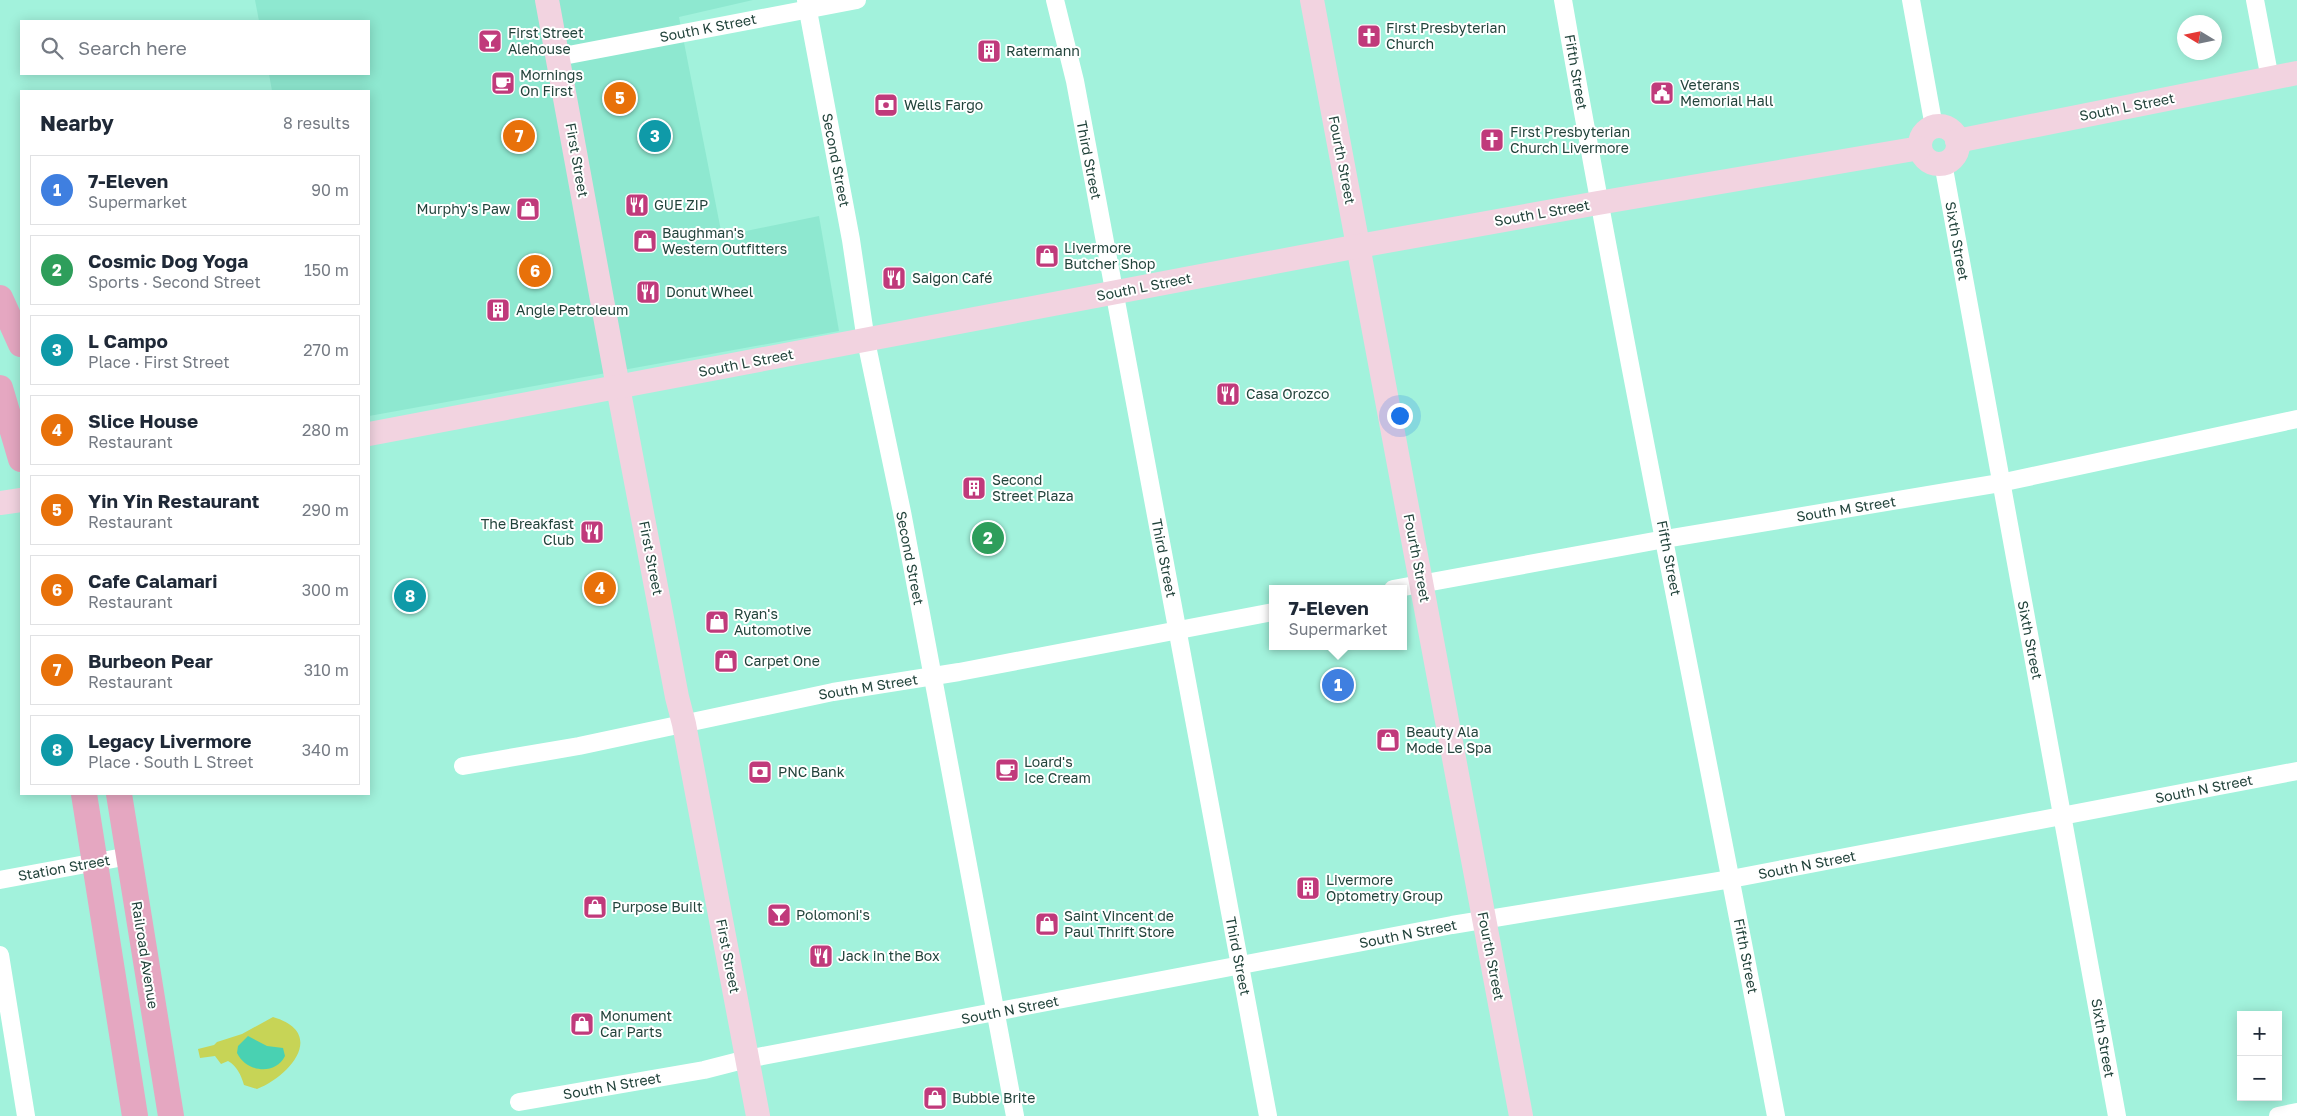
<!DOCTYPE html>
<html lang="en">
<head>
<meta charset="utf-8">
<style>
  :root { --surface:#fff; --page:#f6f6f7; --text:#1f2937; --muted:#747a83; --line:#e0e1e3; --accent:#2563eb }
  body { margin:0; font-family:"Golos Text",sans-serif; background:var(--page); color:var(--text) }
  .controls { position:absolute; right:15px; bottom:15px; display:grid; overflow:hidden; border-radius:0px; box-shadow:0 2px 12px #0003 }
  .controls button { width:45px; height:45px; display:grid; place-items:center; padding:0; border:0; border-bottom:1px solid var(--line); background:var(--surface); color:var(--text); font:25px sans-serif }
  .compass { position:absolute; left:2177px; top:15px; width:45px; height:45px; border-radius:50%; background:var(--surface); box-shadow:0 2px 12px #0003; rotate:280deg }
  .you { position:absolute; left:1399px; top:415px; width:18px; height:18px; margin:-12px; border:4px solid #fff; border-radius:50%; background:#1a73e8; box-shadow:0 0 0 8px #1a73e833 }
  .badge { display:grid; place-items:center; width:32px; height:32px; border-radius:50%; background:var(--accent); color:#fff; font-size:16px; font-weight:700 }
  .pin { position:absolute; translate:-50% -50%; border:2px solid #fff; box-shadow:0 1px 5px #0006 }
  .popup { position:absolute; left:1269px; top:585px; width:138px; height:65px; box-sizing:border-box; display:grid; place-content:center; border-radius:0px; background:var(--surface); filter:drop-shadow(0 1px 4px #0005); font-size:16px; white-space:nowrap; color:var(--muted) }
  .popup b { font-size:19px; color:var(--text) }
  .popup::after { content:''; position:absolute; left:50%; top:100%; margin-left:-10px; border:10px solid transparent; border-top-color:var(--surface) }
  .list { margin:0; padding:0; list-style:none }
  h2 { display:flex; justify-content:space-between; align-items:center; height:65px; margin:0; padding:0 20px; font-size:21px }
  h2 small { font-size:16px; font-weight:400; color:var(--muted) }
  .list li { display:grid; grid-template-columns:32px 1fr auto; gap:15px; align-items:center; box-sizing:border-box; height:70px; margin:0 10px 10px; padding:0 10px; border:1px solid var(--line); border-radius:0px }
  .list b { display:block; font-size:19px; white-space:nowrap }
  .list p { margin:0; font-size:16px; white-space:nowrap; color:var(--muted) }
  .list em { font-size:16px; font-style:normal; color:var(--muted) }
  .icon { flex:none; width:28px; height:28px; fill:none; stroke:currentColor; stroke-width:2; stroke-linecap:round; stroke-linejoin:round }
  .map { position:relative; flex:none; width:2297px; height:1116px; overflow:hidden }
  .search { position:absolute; background:var(--surface); box-shadow:0 2px 12px #0003; left:20px; top:20px; width:350px; height:55px; display:flex; align-items:center; gap:12px; box-sizing:border-box; padding:0 18px; border-radius:0px; color:var(--muted); font-size:19px }
  .panel { position:absolute; background:var(--surface); box-shadow:0 2px 12px #0003; left:20px; top:90px; width:350px; height:705px; border-radius:0px }
  .map>svg:first-child { display:block }
  .built { fill:#8ee8d0 }
  .green { fill:#c7d456 }
  .water { fill:#49d1b2 }
  .lines { fill:none; stroke-linecap:round; stroke-linejoin:round }
  .street { stroke:#fff; stroke-width:18 }
  .secondary { stroke:#f2d3e0; stroke-width:24 }
  .primary { stroke:#e5a7c1; stroke-width:26 }
  .labels { text-anchor:middle; stroke-width:4; stroke-linejoin:round; paint-order:stroke }
  .street-label { font-size:14px; fill:#22433b; stroke:#fff }
  .poi-label { font-size:14px; fill:#22433b; stroke:#fff; text-anchor:start }
</style>
</head>
<body>
<div class="map">
<svg width="2297" height="1116" viewBox="0 0 2297 1116">
  <rect width="100%" height="100%" fill="#a2f2dc"/>
  <path class="built" d="M255,0h498l-74,17 43,219 97,-20 20,115 -470,85v-325h-97l-3,-17h100v-53h-110z"/>
  <path class="green" d="M273,1017c54,16 17,59 -16,72l-13,-4c-3,-10 -7,-19 -16,-24l-7,3 -6,-8 -15,2 -2,-9 16,-4 3,-3 25,-8z"/>
  <path class="water" d="M248,1036l19,10 16,2 2,8c-10,20 -39,16 -48,-3l1,-7z"/>
  <g class="lines">
    <g class="street">
      <path d="M806,0l45,240 15,101 36,171 113,604"/>
      <path d="M1055,0l20,81 193,1035"/>
      <path d="M1563,0c65,373 143,744 213,1116"/>
      <path d="M1911,0l23,127"/>
      <path d="M2255,0l15,79"/>
      <path d="M558,57l299,-57"/>
      <path d="M1943,163c56,318 118,635 174,953"/>
      <path d="M1393,589l272,-50 335,-56 297,-64"/>
      <path d="M463,766l116,-20 254,-54 126,-20 314,-60"/>
      <path d="M0,880l129,-24"/>
      <path d="M0,955l26,161"/>
      <path d="M519,1102l185,-32 43,-11 705,-134 279,-46 566,-108"/>
      <path d="M2278,1116l19,-4"/>
    </g>
    <g class="secondary">
      <path d="M547,0l71,387 59,310 7,27 74,392"/>
      <path d="M1312,0l209,1116"/>
      <circle cx="1939" cy="145" r="19"/>
      <path d="M1957,141l340,-68"/>
      <path d="M369,434l990,-188 239,-43 322,-55"/>
      <path d="M0,503l21,-3"/>
    </g>
    <g class="primary">
      <path d="M0,298l21,46"/>
      <path d="M0,388l21,71"/>
      <path d="M84,794l51,322"/>
      <path d="M119,794l52,322"/>
    </g>
  </g>
  <defs>
    <g id="church-square" transform="scale(1.25)"><rect x="-9" y="-9" width="18" height="18" rx="4" fill="#c03a7b" stroke="#fff"/><path d="M-1.2-6h2.4v3.5h3.3v2.4h-3.3V6h-2.4V-.1h-3.3v-2.4h3.3Z" fill="#fff"/></g>
    <g id="bar-square" transform="scale(1.25)"><rect x="-9" y="-9" width="18" height="18" rx="4" fill="#c03a7b" stroke="#fff"/><path d="M-6-5H6L.8 .8V4.5H3.5V6h-7V4.5H-.8V.8Z" fill="#fff"/></g>
    <g id="building-square" transform="scale(1.25)"><rect x="-9" y="-9" width="18" height="18" rx="4" fill="#c03a7b" stroke="#fff"/><path d="M-4-6H4V6H1V3H-1V6H-4ZM-2.5-4.3h1.7v1.8h-1.7ZM.8-4.3h1.7v1.8H.8ZM-2.5-1h1.7V.8h-1.7ZM.8-1h1.7V.8H.8Z" fill="#fff"/></g>
    <g id="cafe-square" transform="scale(1.25)"><rect x="-9" y="-9" width="18" height="18" rx="4" fill="#c03a7b" stroke="#fff"/><path d="M-5.5-4.5H6V0H3Q3 3.5 0 3.5H-2.5Q-5.5 3.5-5.5 0ZM3-3.2v2h1.7v-2ZM-6 4.5H4V6H-6Z" fill="#fff"/></g>
    <g id="civic-square" transform="scale(1.25)"><rect x="-9" y="-9" width="18" height="18" rx="4" fill="#c03a7b" stroke="#fff"/><path d="M-.6-6.5H3V-4.5H.6V-3L4-1V1h2V6H-6V1h2V-1L-.6-3ZM-1.2 2.5V6h2.4V2.5Z" fill="#fff"/></g>
    <g id="bank-square" transform="scale(1.25)"><rect x="-9" y="-9" width="18" height="18" rx="4" fill="#c03a7b" stroke="#fff"/><path d="M-6-4H6V4H-6ZM0-2.3a2.3 2.3 0 1 0 0 4.6a2.3 2.3 0 1 0 0-4.6Z" fill="#fff"/></g>
    <g id="restaurant-square" transform="scale(1.25)"><rect x="-9" y="-9" width="18" height="18" rx="4" fill="#c03a7b" stroke="#fff"/><path d="M-5-6h1v4h1v-4h1v4h1v-4h1v5L-1.5 .5V6h-2V.5L-5-1ZM5-6V6H3V1.5H1.5Q1.5-4 5-6Z" fill="#fff"/></g>
    <g id="shop-square" transform="scale(1.25)"><rect x="-9" y="-9" width="18" height="18" rx="4" fill="#c03a7b" stroke="#fff"/><path d="M-5-2.5h2.3a2.7 3.5 0 0 1 5.4 0H5L5.5 6h-11ZM-1.5-2.5h3a1.5 2.3 0 0 0-3 0Z" fill="#fff"/></g>
  </defs>
  <g fill-rule="evenodd">
    <use href="#church-square" x="1369" y="36"/>
    <use href="#bar-square" x="490" y="41"/>
    <use href="#building-square" x="989" y="51"/>
    <use href="#cafe-square" x="503" y="83"/>
    <use href="#civic-square" x="1662" y="93"/>
    <use href="#bank-square" x="886" y="105"/>
    <use href="#church-square" x="1492" y="140"/>
    <use href="#restaurant-square" x="637" y="205"/>
    <use href="#shop-square" x="528" y="209"/>
    <use href="#shop-square" x="645" y="241"/>
    <use href="#shop-square" x="1047" y="256"/>
    <use href="#restaurant-square" x="894" y="278"/>
    <use href="#restaurant-square" x="648" y="292"/>
    <use href="#building-square" x="498" y="310"/>
    <use href="#restaurant-square" x="1228" y="394"/>
    <use href="#building-square" x="974" y="488"/>
    <use href="#restaurant-square" x="592" y="532"/>
    <use href="#shop-square" x="717" y="622"/>
    <use href="#shop-square" x="726" y="661"/>
    <use href="#shop-square" x="1388" y="740"/>
    <use href="#cafe-square" x="1007" y="770"/>
    <use href="#bank-square" x="760" y="772"/>
    <use href="#building-square" x="1308" y="888"/>
    <use href="#shop-square" x="595" y="907"/>
    <use href="#bar-square" x="779" y="915"/>
    <use href="#shop-square" x="1047" y="924"/>
    <use href="#restaurant-square" x="821" y="956"/>
    <use href="#shop-square" x="582" y="1024"/>
    <use href="#shop-square" x="935" y="1098"/>
  </g>
  <g class="labels">
    <g class="street-label">
      <text transform="translate(708 28) rotate(-11)" y="5">South K Street</text>
      <text transform="translate(1576 72) rotate(80)" y="5">Fifth Street</text>
      <text transform="translate(2127 107) rotate(-11)" y="5">South L Street</text>
      <text transform="translate(577 160) rotate(80)" y="5">First Street</text>
      <text transform="translate(836 160) rotate(79)" y="5">Second Street</text>
      <text transform="translate(1089 160) rotate(79)" y="5">Third Street</text>
      <text transform="translate(1342 160) rotate(79)" y="5">Fourth Street</text>
      <text transform="translate(1542 213) rotate(-10)" y="5">South L Street</text>
      <text transform="translate(1957 241) rotate(80)" y="5">Sixth Street</text>
      <text transform="translate(1144 287) rotate(-11)" y="5">South L Street</text>
      <text transform="translate(746 363) rotate(-11)" y="5">South L Street</text>
      <text transform="translate(1846 509) rotate(-9)" y="5">South M Street</text>
      <text transform="translate(651 558) rotate(79)" y="5">First Street</text>
      <text transform="translate(910 558) rotate(79)" y="5">Second Street</text>
      <text transform="translate(1164 558) rotate(79)" y="5">Third Street</text>
      <text transform="translate(1417 558) rotate(79)" y="5">Fourth Street</text>
      <text transform="translate(1669 558) rotate(79)" y="5">Fifth Street</text>
      <text transform="translate(2030 640) rotate(79)" y="5">Sixth Street</text>
      <text transform="translate(868 687) rotate(-9)" y="5">South M Street</text>
      <text transform="translate(2204 789) rotate(-11)" y="5">South N Street</text>
      <text transform="translate(1807 865) rotate(-11)" y="5">South N Street</text>
      <text transform="translate(64 868) rotate(-10)" y="5">Station Street</text>
      <text transform="translate(1408 934) rotate(-11)" y="5">South N Street</text>
      <text transform="translate(145 955) rotate(81)" y="5">Railroad Avenue</text>
      <text transform="translate(728 956) rotate(79)" y="5">First Street</text>
      <text transform="translate(1238 956) rotate(79)" y="5">Third Street</text>
      <text transform="translate(1491 956) rotate(79)" y="5">Fourth Street</text>
      <text transform="translate(1746 956) rotate(79)" y="5">Fifth Street</text>
      <text transform="translate(1010 1010) rotate(-11)" y="5">South N Street</text>
      <text transform="translate(2103 1038) rotate(80)" y="5">Sixth Street</text>
      <text transform="translate(612 1086) rotate(-10)" y="5">South N Street</text>
    </g>
    <g class="poi-label">
      <text x="1386" y="33">First Presbyterian<tspan x="1386" dy="16">Church</tspan></text>
      <text x="508" y="38">First Street<tspan x="508" dy="16">Alehouse</tspan></text>
      <text x="1006" y="56">Ratermann</text>
      <text x="520" y="80">Mornings<tspan x="520" dy="16">On First</tspan></text>
      <text x="1680" y="90">Veterans<tspan x="1680" dy="16">Memorial Hall</tspan></text>
      <text x="904" y="110">Wells Fargo</text>
      <text x="1510" y="137">First Presbyterian<tspan x="1510" dy="16">Church Livermore</tspan></text>
      <text x="654" y="210">GUE ZIP</text>
      <text x="510" y="214" text-anchor="end">Murphy's Paw</text>
      <text x="662" y="238">Baughman's<tspan x="662" dy="16">Western Outfitters</tspan></text>
      <text x="1064" y="253">Livermore<tspan x="1064" dy="16">Butcher Shop</tspan></text>
      <text x="912" y="283">Saigon Café</text>
      <text x="666" y="297">Donut Wheel</text>
      <text x="516" y="315">Angle Petroleum</text>
      <text x="1246" y="399">Casa Orozco</text>
      <text x="992" y="485">Second<tspan x="992" dy="16">Street Plaza</tspan></text>
      <text x="574" y="529" text-anchor="end">The Breakfast<tspan x="574" dy="16">Club</tspan></text>
      <text x="734" y="619">Ryan's<tspan x="734" dy="16">Automotive</tspan></text>
      <text x="744" y="666">Carpet One</text>
      <text x="1406" y="737">Beauty Ala<tspan x="1406" dy="16">Mode Le Spa</tspan></text>
      <text x="1024" y="767">Loard's<tspan x="1024" dy="16">Ice Cream</tspan></text>
      <text x="778" y="777">PNC Bank</text>
      <text x="1326" y="885">Livermore<tspan x="1326" dy="16">Optometry Group</tspan></text>
      <text x="612" y="912">Purpose Built</text>
      <text x="796" y="920">Polomoni's</text>
      <text x="1064" y="921">Saint Vincent de<tspan x="1064" dy="16">Paul Thrift Store</tspan></text>
      <text x="838" y="961">Jack in the Box</text>
      <text x="600" y="1021">Monument<tspan x="600" dy="16">Car Parts</tspan></text>
      <text x="952" y="1103">Bubble Brite</text>
    </g>
  </g>
</svg>
<div class="controls">
<button>+</button>
<button>−</button>
</div>
<svg class="compass" viewBox="-18 -18 36 36"><path d="M0-13l5 13h-10z" fill="#e53935"/><path d="M0 13l5-13h-10z" fill="#747a83"/></svg>
<div class="you"></div>
<div class="pin badge" style="left:1338px;top:685px;background:#3f7fe0">1</div>
<div class="popup"><b>7-Eleven</b>Supermarket</div>
<div class="pin badge" style="left:988px;top:538px;background:#2e9e5b">2</div>
<div class="pin badge" style="left:655px;top:136px;background:#0f9aa8">3</div>
<div class="pin badge" style="left:600px;top:588px;background:#e8710a">4</div>
<div class="pin badge" style="left:620px;top:98px;background:#e8710a">5</div>
<div class="pin badge" style="left:535px;top:271px;background:#e8710a">6</div>
<div class="pin badge" style="left:519px;top:136px;background:#e8710a">7</div>
<div class="pin badge" style="left:410px;top:596px;background:#0f9aa8">8</div>
<div class="search"><svg class="icon" aria-label="search" viewBox="0 0 24 24"><circle cx="10" cy="10" r="6"/><path d="M15 15l6 6"/></svg>Search here</div>
<section class="panel">
<h2>Nearby<small>8 results</small></h2>
<ul class="list">
<li><span class="badge" style="background:#3f7fe0">1</span><div><b>7-Eleven</b><p>Supermarket</p></div><em>90 m</em></li>
<li><span class="badge" style="background:#2e9e5b">2</span><div><b>Cosmic Dog Yoga</b><p>Sports · Second Street</p></div><em>150 m</em></li>
<li><span class="badge" style="background:#0f9aa8">3</span><div><b>L Campo</b><p>Place · First Street</p></div><em>270 m</em></li>
<li><span class="badge" style="background:#e8710a">4</span><div><b>Slice House</b><p>Restaurant</p></div><em>280 m</em></li>
<li><span class="badge" style="background:#e8710a">5</span><div><b>Yin Yin Restaurant</b><p>Restaurant</p></div><em>290 m</em></li>
<li><span class="badge" style="background:#e8710a">6</span><div><b>Cafe Calamari</b><p>Restaurant</p></div><em>300 m</em></li>
<li><span class="badge" style="background:#e8710a">7</span><div><b>Burbeon Pear</b><p>Restaurant</p></div><em>310 m</em></li>
<li><span class="badge" style="background:#0f9aa8">8</span><div><b>Legacy Livermore</b><p>Place · South L Street</p></div><em>340 m</em></li>
</ul>
</section>
</div>
</body>
</html>
